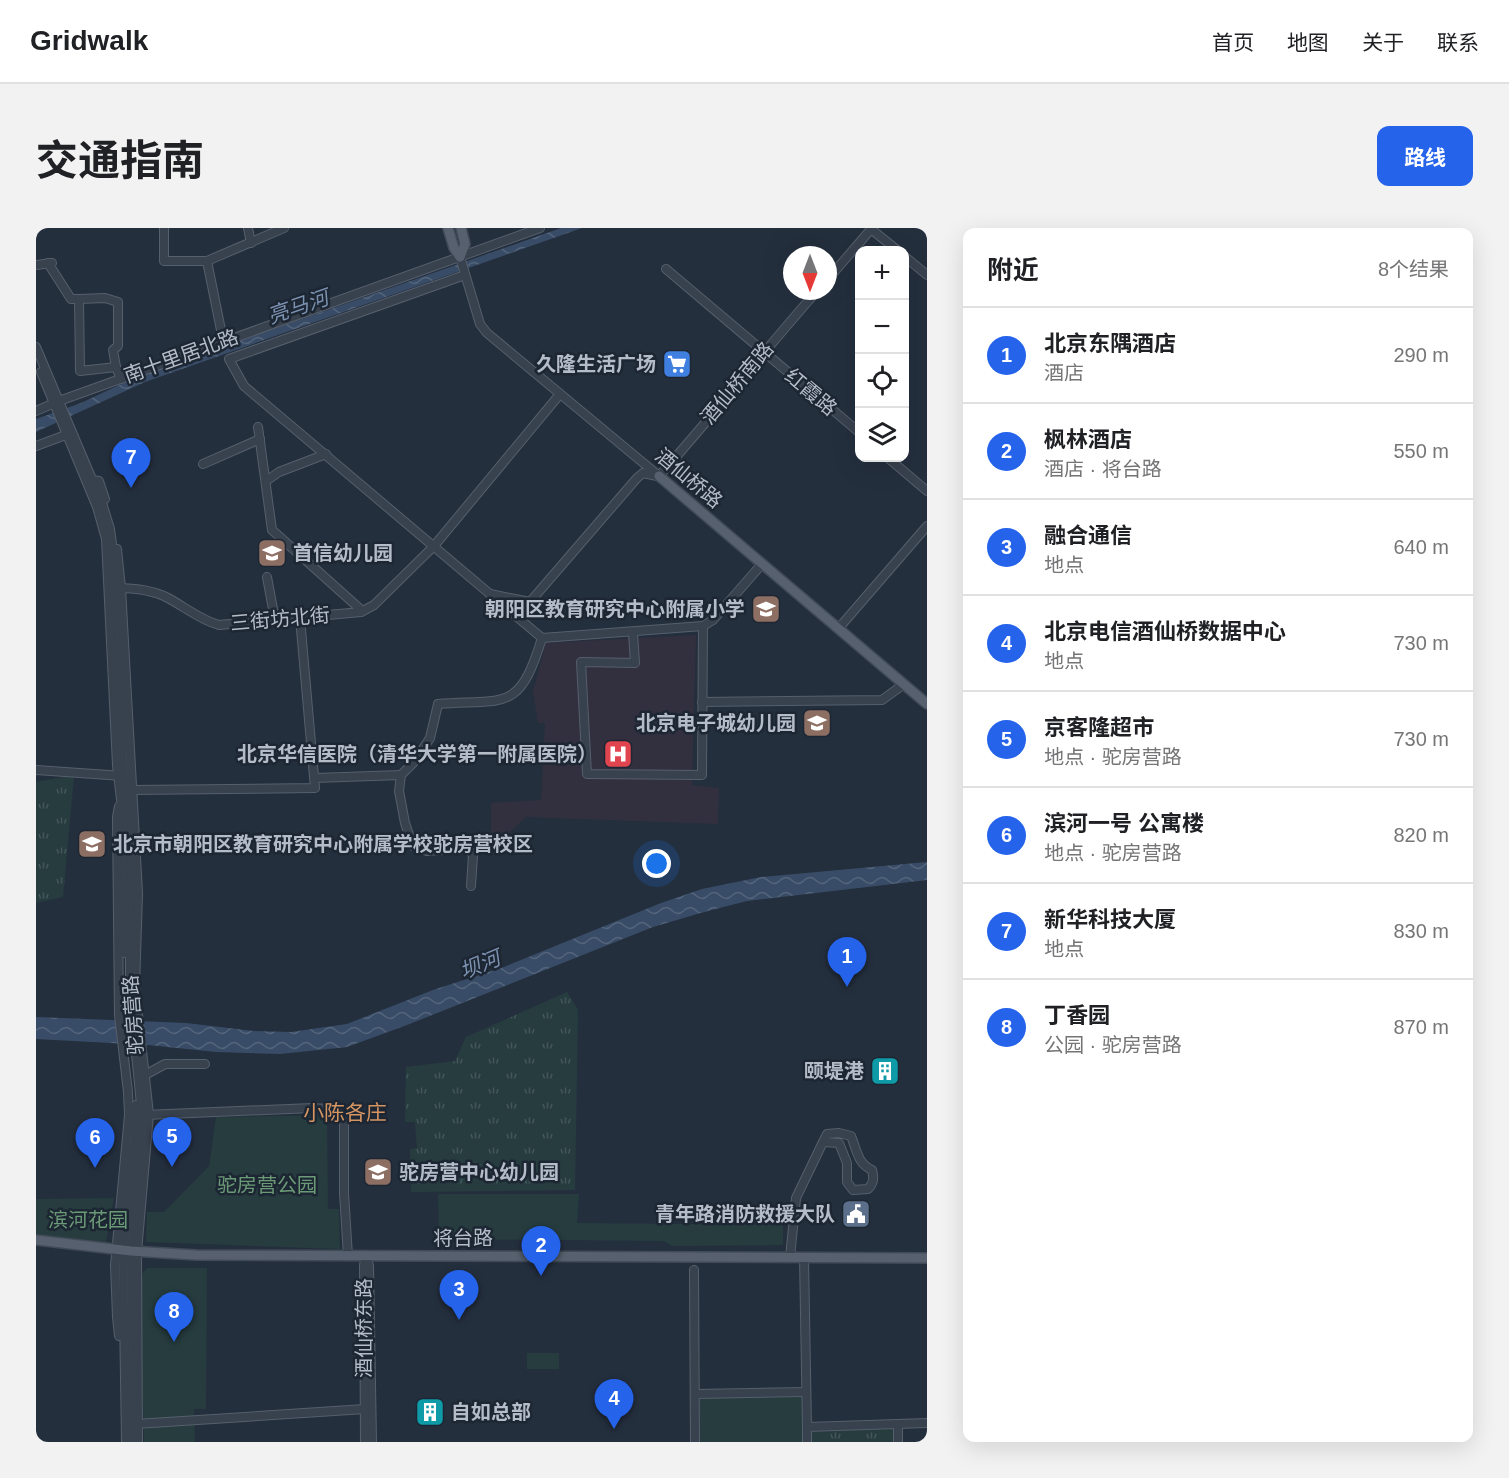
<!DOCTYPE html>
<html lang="zh">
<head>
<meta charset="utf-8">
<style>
  :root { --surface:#fff; --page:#f2f2f2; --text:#202124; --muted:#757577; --line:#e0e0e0; --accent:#2563eb }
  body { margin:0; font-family:Helvetica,"Noto Sans SC",sans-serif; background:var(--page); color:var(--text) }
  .controls { position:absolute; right:18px; top:18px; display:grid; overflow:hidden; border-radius:12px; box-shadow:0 6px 24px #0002 }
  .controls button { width:54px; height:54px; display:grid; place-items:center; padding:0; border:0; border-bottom:2px solid var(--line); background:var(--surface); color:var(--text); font:30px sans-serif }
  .compass { position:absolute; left:747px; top:18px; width:54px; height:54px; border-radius:50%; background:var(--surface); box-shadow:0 6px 24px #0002; rotate:180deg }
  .you { position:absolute; left:621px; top:636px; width:21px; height:21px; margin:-15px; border:4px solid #fff; border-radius:50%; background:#1a73e8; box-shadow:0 0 0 9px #1a73e833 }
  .badge { display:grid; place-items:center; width:39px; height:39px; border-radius:50%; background:var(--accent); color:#fff; font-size:20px; font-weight:700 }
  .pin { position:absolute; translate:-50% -50px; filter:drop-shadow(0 2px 3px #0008) }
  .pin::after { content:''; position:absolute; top:32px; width:21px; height:18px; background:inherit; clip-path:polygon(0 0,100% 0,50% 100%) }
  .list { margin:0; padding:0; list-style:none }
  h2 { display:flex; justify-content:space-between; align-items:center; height:78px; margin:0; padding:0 24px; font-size:26px }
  h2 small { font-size:20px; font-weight:400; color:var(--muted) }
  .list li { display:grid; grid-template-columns:39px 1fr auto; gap:18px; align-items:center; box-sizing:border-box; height:96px; padding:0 24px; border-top:2px solid var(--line) }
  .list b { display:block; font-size:22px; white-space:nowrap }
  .list p { margin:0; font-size:20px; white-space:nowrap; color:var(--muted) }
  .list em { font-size:20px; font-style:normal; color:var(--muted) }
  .icon { flex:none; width:33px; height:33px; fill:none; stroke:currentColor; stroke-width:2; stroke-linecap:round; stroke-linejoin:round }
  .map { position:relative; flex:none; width:891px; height:1214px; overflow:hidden; border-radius:12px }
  header { display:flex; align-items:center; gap:36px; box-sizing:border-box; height:84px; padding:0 30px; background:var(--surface); border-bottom:2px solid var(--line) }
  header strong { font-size:28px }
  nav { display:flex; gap:33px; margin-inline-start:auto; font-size:21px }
  .intro { display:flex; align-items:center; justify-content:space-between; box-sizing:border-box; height:144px; padding:0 36px }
  h1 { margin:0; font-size:42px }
  .button { padding:15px 27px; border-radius:12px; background:var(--accent); color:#fff; font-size:21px; font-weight:700 }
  main { display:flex; gap:36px; padding:0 36px }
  aside { flex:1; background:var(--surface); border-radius:12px; box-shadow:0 6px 24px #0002 }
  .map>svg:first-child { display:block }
  .medical { fill:#32303f }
  .grass { fill:url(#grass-tufts) }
  .park { fill:#263c3f }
  .water { fill:url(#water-waves) }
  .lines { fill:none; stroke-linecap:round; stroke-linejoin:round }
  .minor-casing { stroke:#565f6c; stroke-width:10 }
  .major-casing { stroke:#414a57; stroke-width:12 }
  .minor { stroke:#38414e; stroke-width:8 }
  .major { stroke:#56606e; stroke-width:9 }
  .labels { text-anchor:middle; stroke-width:5; stroke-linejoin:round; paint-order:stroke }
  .street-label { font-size:20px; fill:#b4bcc9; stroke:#1d2633 }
  .poi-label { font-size:20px; font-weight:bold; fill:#b4bcc9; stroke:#1d2633; text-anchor:end }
  .park-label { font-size:20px; fill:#6b9a76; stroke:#1d2633 }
  .water-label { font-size:21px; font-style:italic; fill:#7c92b1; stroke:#1d2633 }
  .neighbourhood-label { font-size:21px; fill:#d59563; stroke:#1d2633 }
</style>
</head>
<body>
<header>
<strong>Gridwalk</strong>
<nav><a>首页</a><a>地图</a><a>关于</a><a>联系</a></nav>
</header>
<div class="intro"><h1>交通指南</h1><a class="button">路线</a></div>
<main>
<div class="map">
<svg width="891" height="1214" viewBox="0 0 891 1214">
  <defs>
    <pattern id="grass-tufts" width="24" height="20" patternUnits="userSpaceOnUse" patternTransform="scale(1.5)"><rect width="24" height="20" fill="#263c3f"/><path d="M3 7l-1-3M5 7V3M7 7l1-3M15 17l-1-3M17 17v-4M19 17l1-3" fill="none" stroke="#435659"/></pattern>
    <pattern id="water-waves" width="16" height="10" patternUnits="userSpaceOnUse" patternTransform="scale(1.5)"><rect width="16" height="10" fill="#394c67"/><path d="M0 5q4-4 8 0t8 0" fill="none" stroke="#53647b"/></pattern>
  </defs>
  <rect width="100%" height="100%" fill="#242f3e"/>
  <path class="medical" d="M660,407l-4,150 27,3 -1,36 -192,-7 -27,25h-8v-39l50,-3 4,-77h-7l-5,-32 13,-48z"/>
  <g class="grass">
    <path d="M38,547l-11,122 -27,6v-121z"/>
    <path d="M531,764l11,18 -3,180 -164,2 -1,-43 7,-1 -2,-26h-10l1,-55 49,-6 11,-24z"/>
    <path d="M860,1200v14h-84v-10z"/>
  </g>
  <g class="park">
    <path d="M291,887l1,94h11l1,40 -194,-7 1,-30h17l45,-46 7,-49z"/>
    <path d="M402,966h141l-2,29 206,2v20l-111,1 -8,-5 -225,-2z"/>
    <path d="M78,970l-8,44 -70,-7v-36z"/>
    <path d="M111,1040h60l-1,141h-12l1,33h-51l-5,-165z"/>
    <rect x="491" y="1125" width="32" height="16"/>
    <path d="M663,1169h103l1,45h-103z"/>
  </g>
  <g class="water">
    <path d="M525,0h21l-437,154 -109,50v-13l45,-16 51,-24z"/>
    <path d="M891,634v18l-180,21 -43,11 -51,15 -246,98 -60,22 -67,7 -64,-2 -68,-7 -112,-6v-22l150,6 68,8 37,1 56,-8 86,-34 71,-23 157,-64 41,-14 59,-12z"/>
  </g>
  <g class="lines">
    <g class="minor-casing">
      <g id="minor">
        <path d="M128,0v33h43l77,-33"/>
        <path d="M212,0l3,15"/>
        <path d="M835,1l26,21"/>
        <path d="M868,28l23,19"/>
        <path d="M424,29l20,67 7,9 172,143"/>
        <path d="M171,33l16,79"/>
        <path d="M12,35l23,36h8l1,72 36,-4 5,12"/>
        <path d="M0,37l16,-2"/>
        <path d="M630,41l194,164"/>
        <path d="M429,47l-236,84 15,27 298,252 161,-12 10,-6 48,-55"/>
        <path d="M792,51l44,-51"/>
        <path d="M43,71l26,-1 13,4v44l-5,4 3,17"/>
        <path d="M0,119l66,156 8,26 3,22 10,214 7,84v143l12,123 -11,136 2,191"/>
        <path d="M5,144l56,135 9,32 11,226 6,52 2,136"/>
        <path d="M0,183l23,-10 481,-173"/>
        <path d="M222,199l14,103 87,78 2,4"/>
        <path d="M0,218l35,-13"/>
        <path d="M852,230l39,33"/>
        <path d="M167,236l57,-25"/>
        <path d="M623,248c54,-60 104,-124 158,-185"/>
        <path d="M56,252l7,1 6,18"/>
        <path d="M230,253l13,-9 47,-18"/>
        <path d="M81,321l4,39 17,305 -3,94 14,127 -12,138 1,190"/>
        <path d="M231,349l8,43"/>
        <path d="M80,360c17,0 37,2 52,10 17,9 32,22 51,27l142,-13 13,-7 60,-59 126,-152"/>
        <path d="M454,366l40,8"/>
        <path d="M481,389l120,-139 6,-5 14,3"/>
        <path d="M802,401l89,-103"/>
        <path d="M597,405l2,30 -54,-1 6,112 115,1 1,-149"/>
        <path d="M666,474l180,-2 22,-16"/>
        <path d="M0,542l87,6"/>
        <path d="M279,550l86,-3"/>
        <path d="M95,562l184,-2 -15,-170"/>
        <path d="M435,658l2,-31 -6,-7 -40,3 -14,-5 -8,-23 -6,-32 2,-16 14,-14 15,-23 8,-34c68,-5 81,9 104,-66"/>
        <path d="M109,847l20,-11h40"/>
        <path d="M109,887l167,-7 32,2v83l4,63"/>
        <path d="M330,1028l3,10 3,176"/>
        <path d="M754,1029l6,-59 27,-56 16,1 8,20v19l6,8 15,-1c6,-6 6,-11 4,-19 -15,-7 -15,-20 -21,-34l-12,-3 -12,1 -4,8"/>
        <path d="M768,1029l3,170"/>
        <path d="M658,1042l1,172"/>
        <path d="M83,1108l-2,-19 -2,-52 14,-150 -1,-23 -9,-77 -2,-198 2,-11"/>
        <path d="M660,1166l109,-2"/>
        <path d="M100,1196l229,-15"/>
        <path d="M862,1196v18"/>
        <path d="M90,1214l-3,-192 12,-114 1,-31"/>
        <path d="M329,1214l-1,-176 1,-8"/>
        <path d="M771,1214v-15l120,-4"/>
      </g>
    </g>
    <g class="major-casing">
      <g id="major">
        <path d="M412,0l6,20 6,9"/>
        <path d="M424,29l5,-13 -4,-16"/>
        <path d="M623,248l268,228"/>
        <path d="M0,1012l95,11 65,4 731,3"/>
      </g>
    </g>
    <use href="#minor" class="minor"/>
    <use href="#major" class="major"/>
  </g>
  <defs>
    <g id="supermarket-square" transform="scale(1.5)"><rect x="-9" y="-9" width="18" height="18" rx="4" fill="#3f7fe0" stroke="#1d2633"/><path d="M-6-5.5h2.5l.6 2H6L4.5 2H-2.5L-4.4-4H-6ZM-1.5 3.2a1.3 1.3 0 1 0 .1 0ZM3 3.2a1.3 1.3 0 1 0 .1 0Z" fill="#fff"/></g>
    <g id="school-square" transform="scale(1.5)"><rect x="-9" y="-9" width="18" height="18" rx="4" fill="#8d6e63" stroke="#1d2633"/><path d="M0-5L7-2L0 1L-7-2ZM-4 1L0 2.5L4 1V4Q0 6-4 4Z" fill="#fff"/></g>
    <g id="hospital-square" transform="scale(1.5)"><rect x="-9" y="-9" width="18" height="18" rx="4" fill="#e0444e" stroke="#1d2633"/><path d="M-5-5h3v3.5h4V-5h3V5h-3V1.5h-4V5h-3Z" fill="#fff"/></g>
    <g id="building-square" transform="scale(1.5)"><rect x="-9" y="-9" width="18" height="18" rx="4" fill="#0f9aa8" stroke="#1d2633"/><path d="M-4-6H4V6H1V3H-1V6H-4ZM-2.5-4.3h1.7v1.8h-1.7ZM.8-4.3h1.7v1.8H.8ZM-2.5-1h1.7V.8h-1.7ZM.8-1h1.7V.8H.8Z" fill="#fff"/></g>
    <g id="civic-square" transform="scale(1.5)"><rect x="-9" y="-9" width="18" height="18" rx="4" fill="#5c6f8a" stroke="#1d2633"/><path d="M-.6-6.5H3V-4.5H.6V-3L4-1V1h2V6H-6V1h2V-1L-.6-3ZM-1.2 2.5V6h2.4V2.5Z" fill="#fff"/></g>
  </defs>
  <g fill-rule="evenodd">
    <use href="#supermarket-square" x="641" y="136"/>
    <use href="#school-square" x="236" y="325"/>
    <use href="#school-square" x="730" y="381"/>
    <use href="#school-square" x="781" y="495"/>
    <use href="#hospital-square" x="582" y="526"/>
    <use href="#school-square" x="56" y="616"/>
    <use href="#building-square" x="849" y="843"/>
    <use href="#school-square" x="342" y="944"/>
    <use href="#civic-square" x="820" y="986"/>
    <use href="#building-square" x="394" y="1184"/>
  </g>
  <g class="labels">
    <g class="street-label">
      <text transform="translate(145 128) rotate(-20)" y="7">南十里居北路</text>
      <text transform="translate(701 155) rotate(-50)" y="7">酒仙桥南路</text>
      <text transform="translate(775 164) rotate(40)" y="7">红霞路</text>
      <text transform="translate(653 250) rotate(40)" y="7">酒仙桥路</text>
      <text transform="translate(244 391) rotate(-5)" y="7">三街坊北街</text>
      <text transform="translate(97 787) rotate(-94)" y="7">驼房营路</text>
      <text x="427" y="1017">将台路</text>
      <text transform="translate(328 1100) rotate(-90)" y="7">酒仙桥东路</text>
    </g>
    <g class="poi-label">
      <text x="620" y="143">久隆生活广场</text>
      <text x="257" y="332" text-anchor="start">首信幼儿园</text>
      <text x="709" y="388">朝阳区教育研究中心附属小学</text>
      <text x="760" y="502">北京电子城幼儿园</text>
      <text x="561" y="533">北京华信医院（清华大学第一附属医院）</text>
      <text x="77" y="623" text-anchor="start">北京市朝阳区教育研究中心附属学校驼房营校区</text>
      <text x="828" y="850">颐堤港</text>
      <text x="363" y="951" text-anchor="start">驼房营中心幼儿园</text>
      <text x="799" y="993">青年路消防救援大队</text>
      <text x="415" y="1191" text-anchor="start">自如总部</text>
    </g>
    <g class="park-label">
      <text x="231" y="964">驼房营公园</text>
      <text x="52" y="999">滨河花园</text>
    </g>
    <g class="water-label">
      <text transform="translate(262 79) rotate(-19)" y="7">亮马河</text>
      <text transform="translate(444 737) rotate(-22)" y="7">坝河</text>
    </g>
    <g class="neighbourhood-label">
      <text x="309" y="892">小陈各庄</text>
    </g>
  </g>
</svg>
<div class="controls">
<button>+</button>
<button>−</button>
<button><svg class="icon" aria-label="locate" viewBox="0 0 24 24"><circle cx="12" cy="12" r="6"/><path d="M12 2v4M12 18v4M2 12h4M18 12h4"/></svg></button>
<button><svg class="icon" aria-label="layers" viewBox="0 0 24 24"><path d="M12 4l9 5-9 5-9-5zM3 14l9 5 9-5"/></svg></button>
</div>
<svg class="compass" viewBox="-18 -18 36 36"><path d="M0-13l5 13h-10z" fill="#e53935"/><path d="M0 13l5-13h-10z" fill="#757577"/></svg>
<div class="you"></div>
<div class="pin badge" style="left:811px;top:759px">1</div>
<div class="pin badge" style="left:505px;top:1048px">2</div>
<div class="pin badge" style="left:423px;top:1092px">3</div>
<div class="pin badge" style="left:578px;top:1201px">4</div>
<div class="pin badge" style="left:136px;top:939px">5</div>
<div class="pin badge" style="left:59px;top:940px">6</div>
<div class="pin badge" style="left:95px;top:260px">7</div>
<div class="pin badge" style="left:138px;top:1114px">8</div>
</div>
<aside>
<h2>附近<small>8个结果</small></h2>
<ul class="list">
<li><span class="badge">1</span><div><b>北京东隅酒店</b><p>酒店</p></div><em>290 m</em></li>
<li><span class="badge">2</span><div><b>枫林酒店</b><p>酒店 · 将台路</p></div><em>550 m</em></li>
<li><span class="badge">3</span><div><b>融合通信</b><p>地点</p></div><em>640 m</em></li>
<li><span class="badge">4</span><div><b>北京电信酒仙桥数据中心</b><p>地点</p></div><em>730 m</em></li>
<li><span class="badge">5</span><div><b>京客隆超市</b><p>地点 · 驼房营路</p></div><em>730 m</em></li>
<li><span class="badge">6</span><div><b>滨河一号 公寓楼</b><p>地点 · 驼房营路</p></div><em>820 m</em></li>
<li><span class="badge">7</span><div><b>新华科技大厦</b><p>地点</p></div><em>830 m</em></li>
<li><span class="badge">8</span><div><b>丁香园</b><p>公园 · 驼房营路</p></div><em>870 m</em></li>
</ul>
</aside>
</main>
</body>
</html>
